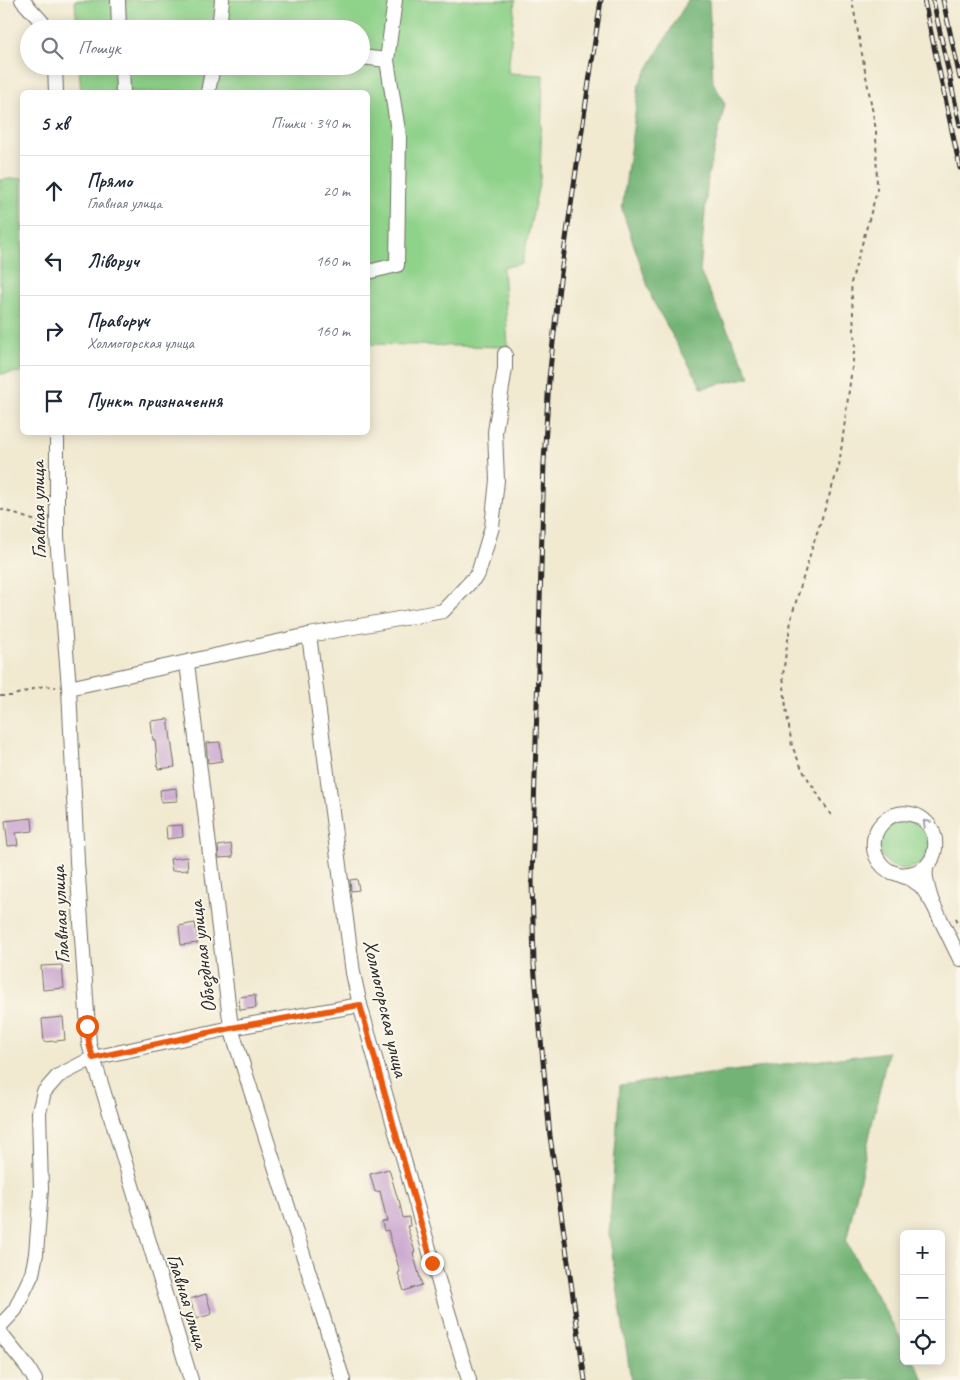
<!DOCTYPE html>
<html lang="uk">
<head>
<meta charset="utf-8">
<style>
  :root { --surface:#fff; --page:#f6f6f7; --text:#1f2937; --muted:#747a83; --line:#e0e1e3 }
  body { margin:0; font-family:Caveat,sans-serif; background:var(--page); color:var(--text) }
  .controls { position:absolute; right:15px; bottom:15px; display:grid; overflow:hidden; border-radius:8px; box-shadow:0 2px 12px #0003 }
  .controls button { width:45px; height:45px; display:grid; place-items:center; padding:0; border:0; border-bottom:1px solid var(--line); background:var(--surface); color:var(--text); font:25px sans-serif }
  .stop { position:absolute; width:15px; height:15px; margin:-11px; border:4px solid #ea580c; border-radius:50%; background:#fff }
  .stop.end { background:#ea580c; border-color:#fff; box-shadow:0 1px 5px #0008 }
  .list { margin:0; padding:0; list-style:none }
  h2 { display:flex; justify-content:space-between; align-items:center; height:65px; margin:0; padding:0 20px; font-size:21px }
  h2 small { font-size:16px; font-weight:400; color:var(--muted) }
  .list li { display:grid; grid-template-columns:32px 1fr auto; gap:15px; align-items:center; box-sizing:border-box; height:70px; padding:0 20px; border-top:1px solid var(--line) }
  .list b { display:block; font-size:19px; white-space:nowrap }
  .list p { margin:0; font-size:16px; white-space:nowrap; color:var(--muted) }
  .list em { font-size:16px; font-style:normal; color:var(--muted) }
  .icon { flex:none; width:28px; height:28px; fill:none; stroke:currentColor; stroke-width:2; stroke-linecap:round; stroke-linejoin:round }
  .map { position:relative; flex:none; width:960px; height:1380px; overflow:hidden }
  .search { position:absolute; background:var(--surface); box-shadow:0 2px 12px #0003; left:20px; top:20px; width:350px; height:55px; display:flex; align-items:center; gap:12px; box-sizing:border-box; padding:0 18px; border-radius:28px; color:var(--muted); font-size:19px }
  .panel { position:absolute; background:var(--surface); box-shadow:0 2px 12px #0003; left:20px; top:90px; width:350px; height:345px; border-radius:8px }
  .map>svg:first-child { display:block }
  .green { fill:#8fd28a; stroke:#5d7e5a }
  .forest { fill:#73b476; stroke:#4f7050 }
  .building { fill:#c9a6ce }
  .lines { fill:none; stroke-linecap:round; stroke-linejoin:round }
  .minor-casing { stroke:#706e65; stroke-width:16 }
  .path { stroke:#706e65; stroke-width:2; stroke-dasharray:4 4; stroke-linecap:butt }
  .minor { stroke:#fff; stroke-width:14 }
  .rail-casing { stroke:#2b2b2b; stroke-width:5 }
  .rail { stroke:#fbf7ec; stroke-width:3; stroke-dasharray:9; stroke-linecap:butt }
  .oneway { stroke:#a0a0a0 }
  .route { stroke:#ea580c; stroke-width:6 }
  .labels { text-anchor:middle; stroke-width:4; stroke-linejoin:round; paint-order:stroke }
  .street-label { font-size:21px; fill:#2b2b2b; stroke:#fbf7ec }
</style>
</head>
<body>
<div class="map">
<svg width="960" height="1380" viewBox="0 0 960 1380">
  <rect width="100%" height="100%" fill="#fbf7ec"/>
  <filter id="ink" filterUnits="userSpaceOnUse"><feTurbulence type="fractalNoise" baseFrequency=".02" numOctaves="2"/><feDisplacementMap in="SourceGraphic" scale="10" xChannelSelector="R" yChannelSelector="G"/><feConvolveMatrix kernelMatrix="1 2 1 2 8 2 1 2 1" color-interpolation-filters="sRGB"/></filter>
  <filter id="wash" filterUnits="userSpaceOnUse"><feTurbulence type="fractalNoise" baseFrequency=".0096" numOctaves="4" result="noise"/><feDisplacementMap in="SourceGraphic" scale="20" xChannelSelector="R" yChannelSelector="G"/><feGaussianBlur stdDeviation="1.12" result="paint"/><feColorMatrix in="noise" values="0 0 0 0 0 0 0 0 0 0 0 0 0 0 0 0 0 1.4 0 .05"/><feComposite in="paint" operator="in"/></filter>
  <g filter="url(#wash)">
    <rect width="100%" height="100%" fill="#f1e9d0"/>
    <g class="green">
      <path d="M75,0h440l-7,73 35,2 -3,104 -18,85 -19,3 5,80 -140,-3v-252h-287l-2,-26h282v-37h-284z"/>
      <path d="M22,178v194l-22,2v-194z"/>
      <circle cx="904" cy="844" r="25"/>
    </g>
    <g class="forest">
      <path d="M688,0h21l4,82 12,22 -17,72 -8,96 50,105 -48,11 -49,-87 -31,-91 17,-126z"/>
      <path d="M888,1052l-42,190 58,102v17h10l10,19h-293l-22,-147 11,-148z"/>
    </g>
    <g id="blocks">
      <g class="building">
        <path d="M168,719l7,48 -17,2 -3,-29h-2l-2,-19z"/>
        <path d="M220,742l2,19 -14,2 -2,-20z"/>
        <path d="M176,788l1,13 -16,1 -1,-12z"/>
        <path d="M32,818l1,13 -17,2 2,12 -10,1 -3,-25z"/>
        <path d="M182,825l1,12 -16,2 -1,-13z"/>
        <path d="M231,844l2,13 -14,1 -1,-12z"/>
        <path d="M187,857l1,13 -16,1 -2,-12z"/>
        <path d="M357,879l2,11 -8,1 -1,-11z"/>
        <path d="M195,923l3,20 -17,2 -2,-19z"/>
        <path d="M62,965l2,23 -21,2 -2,-24z"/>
        <path d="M255,995l1,13 -16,2 -1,-13z"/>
        <path d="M63,1017l2,23 -21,2 -2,-23z"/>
        <path d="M389,1169l9,31h1l4,18 6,-1 1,9h-3l8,26 -2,1 9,32 -18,6 -6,-18 2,-1 -12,-42 -4,1 -2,-9 5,-1 -7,-30 -5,1 -5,-18z"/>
        <path d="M206,1294l6,20 -16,5 -6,-20z"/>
      </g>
    </g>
  </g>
  <g filter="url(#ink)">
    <use href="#blocks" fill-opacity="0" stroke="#706e65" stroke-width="1"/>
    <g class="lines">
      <g class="minor-casing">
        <g id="minor">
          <path d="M22,0l20,22 3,7"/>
          <path d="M118,0l1,29"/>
          <path d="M219,29l3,-29"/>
          <path d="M361,57l26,3 12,77 -2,128 -29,7"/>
          <path d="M387,60l8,-60"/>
          <path d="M55,66l1,26"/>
          <path d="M122,66l1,26"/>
          <path d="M208,92l5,-26"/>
          <path d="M57,432v105l12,151 8,173 12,183 102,336"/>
          <path d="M309,635l44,338 7,32 73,258 36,117"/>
          <path d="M187,663l44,365 112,352"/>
          <path d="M69,688l240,-53 134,-24 35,-37 14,-47 5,-47 -2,-48 10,-64v-14"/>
          <path d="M927,866c-41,29 -73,-24 -39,-48 6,-4 15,-6 22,-4 10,1 19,9 23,18 3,8 3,18 -1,27 -2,3 -5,5 -6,9 -2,11 3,24 6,34"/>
          <path d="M900,875l11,4 10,7 11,16 28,57"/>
          <path d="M0,1326l15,-16 17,-36 4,-20 5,-65 -2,-77 5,-20 14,-16 35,-18 138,-30 129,-23"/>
          <path d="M0,1333l28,35 7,12"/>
        </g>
      </g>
      <g class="path">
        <path d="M0,509l42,14 2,2"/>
        <path d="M0,696h11l32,-10 13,1"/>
        <path d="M831,815l-28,-44 -11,-25 -6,-38 -3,-33 3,-23 6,-37 20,-67 27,-82 16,-121 -4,-62 26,-92 -1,-61 -24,-130"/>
        <path d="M956,918l4,8"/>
      </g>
      <use href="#minor" class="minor"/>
      <g class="rail-casing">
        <g id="rail">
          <path d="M924,0l36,168"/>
          <path d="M933,0l27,125"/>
          <path d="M943,0l17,78"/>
          <path d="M585,1380l-35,-244 -16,-171 -2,-85 12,-418 5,-83 10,-92 42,-287"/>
        </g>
      </g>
      <use href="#rail" class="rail"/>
    </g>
    <defs><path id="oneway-chevron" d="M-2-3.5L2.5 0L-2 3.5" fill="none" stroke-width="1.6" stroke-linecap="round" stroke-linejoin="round" transform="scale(1.25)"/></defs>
    <use class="oneway" href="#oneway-chevron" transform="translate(926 823) rotate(-135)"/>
  </g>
  <g class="lines" filter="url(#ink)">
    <path class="route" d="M87,1026l2,18 4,14 138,-30 129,-23 72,258"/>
  </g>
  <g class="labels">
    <g class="street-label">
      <text transform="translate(38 510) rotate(-91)" y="7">Главная улица</text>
      <text transform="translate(60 915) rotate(-93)" y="7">Главная улица</text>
      <text transform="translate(202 957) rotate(-97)" y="7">Объездная улица</text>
      <text transform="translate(386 1008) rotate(77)" y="7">Холмогорская улица</text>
      <text transform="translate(188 1301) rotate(73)" y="7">Главная улица</text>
    </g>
  </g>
</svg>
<div class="controls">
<button>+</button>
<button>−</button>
<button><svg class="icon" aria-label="locate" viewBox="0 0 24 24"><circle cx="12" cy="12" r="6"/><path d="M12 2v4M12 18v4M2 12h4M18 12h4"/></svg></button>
</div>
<div class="stop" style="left:87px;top:1026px"></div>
<div class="stop end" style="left:432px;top:1263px"></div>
<div class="search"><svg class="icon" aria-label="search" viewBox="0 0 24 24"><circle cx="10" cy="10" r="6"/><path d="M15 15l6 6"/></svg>Пошук</div>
<section class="panel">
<h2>5 хв<small>Пішки · 340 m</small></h2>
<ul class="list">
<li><svg class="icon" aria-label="ahead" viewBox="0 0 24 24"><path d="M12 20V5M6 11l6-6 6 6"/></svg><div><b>Прямо</b><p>Главная улица</p></div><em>20 m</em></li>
<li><svg class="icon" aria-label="left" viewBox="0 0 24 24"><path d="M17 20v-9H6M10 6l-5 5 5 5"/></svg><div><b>Ліворуч</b></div><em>160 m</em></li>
<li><svg class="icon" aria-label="right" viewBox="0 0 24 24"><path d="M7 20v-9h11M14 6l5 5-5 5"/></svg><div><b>Праворуч</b><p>Холмогорская улица</p></div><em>160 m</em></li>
<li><svg class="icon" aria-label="arrive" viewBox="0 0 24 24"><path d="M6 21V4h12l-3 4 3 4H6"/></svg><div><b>Пункт призначення</b></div></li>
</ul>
</section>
</div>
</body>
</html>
